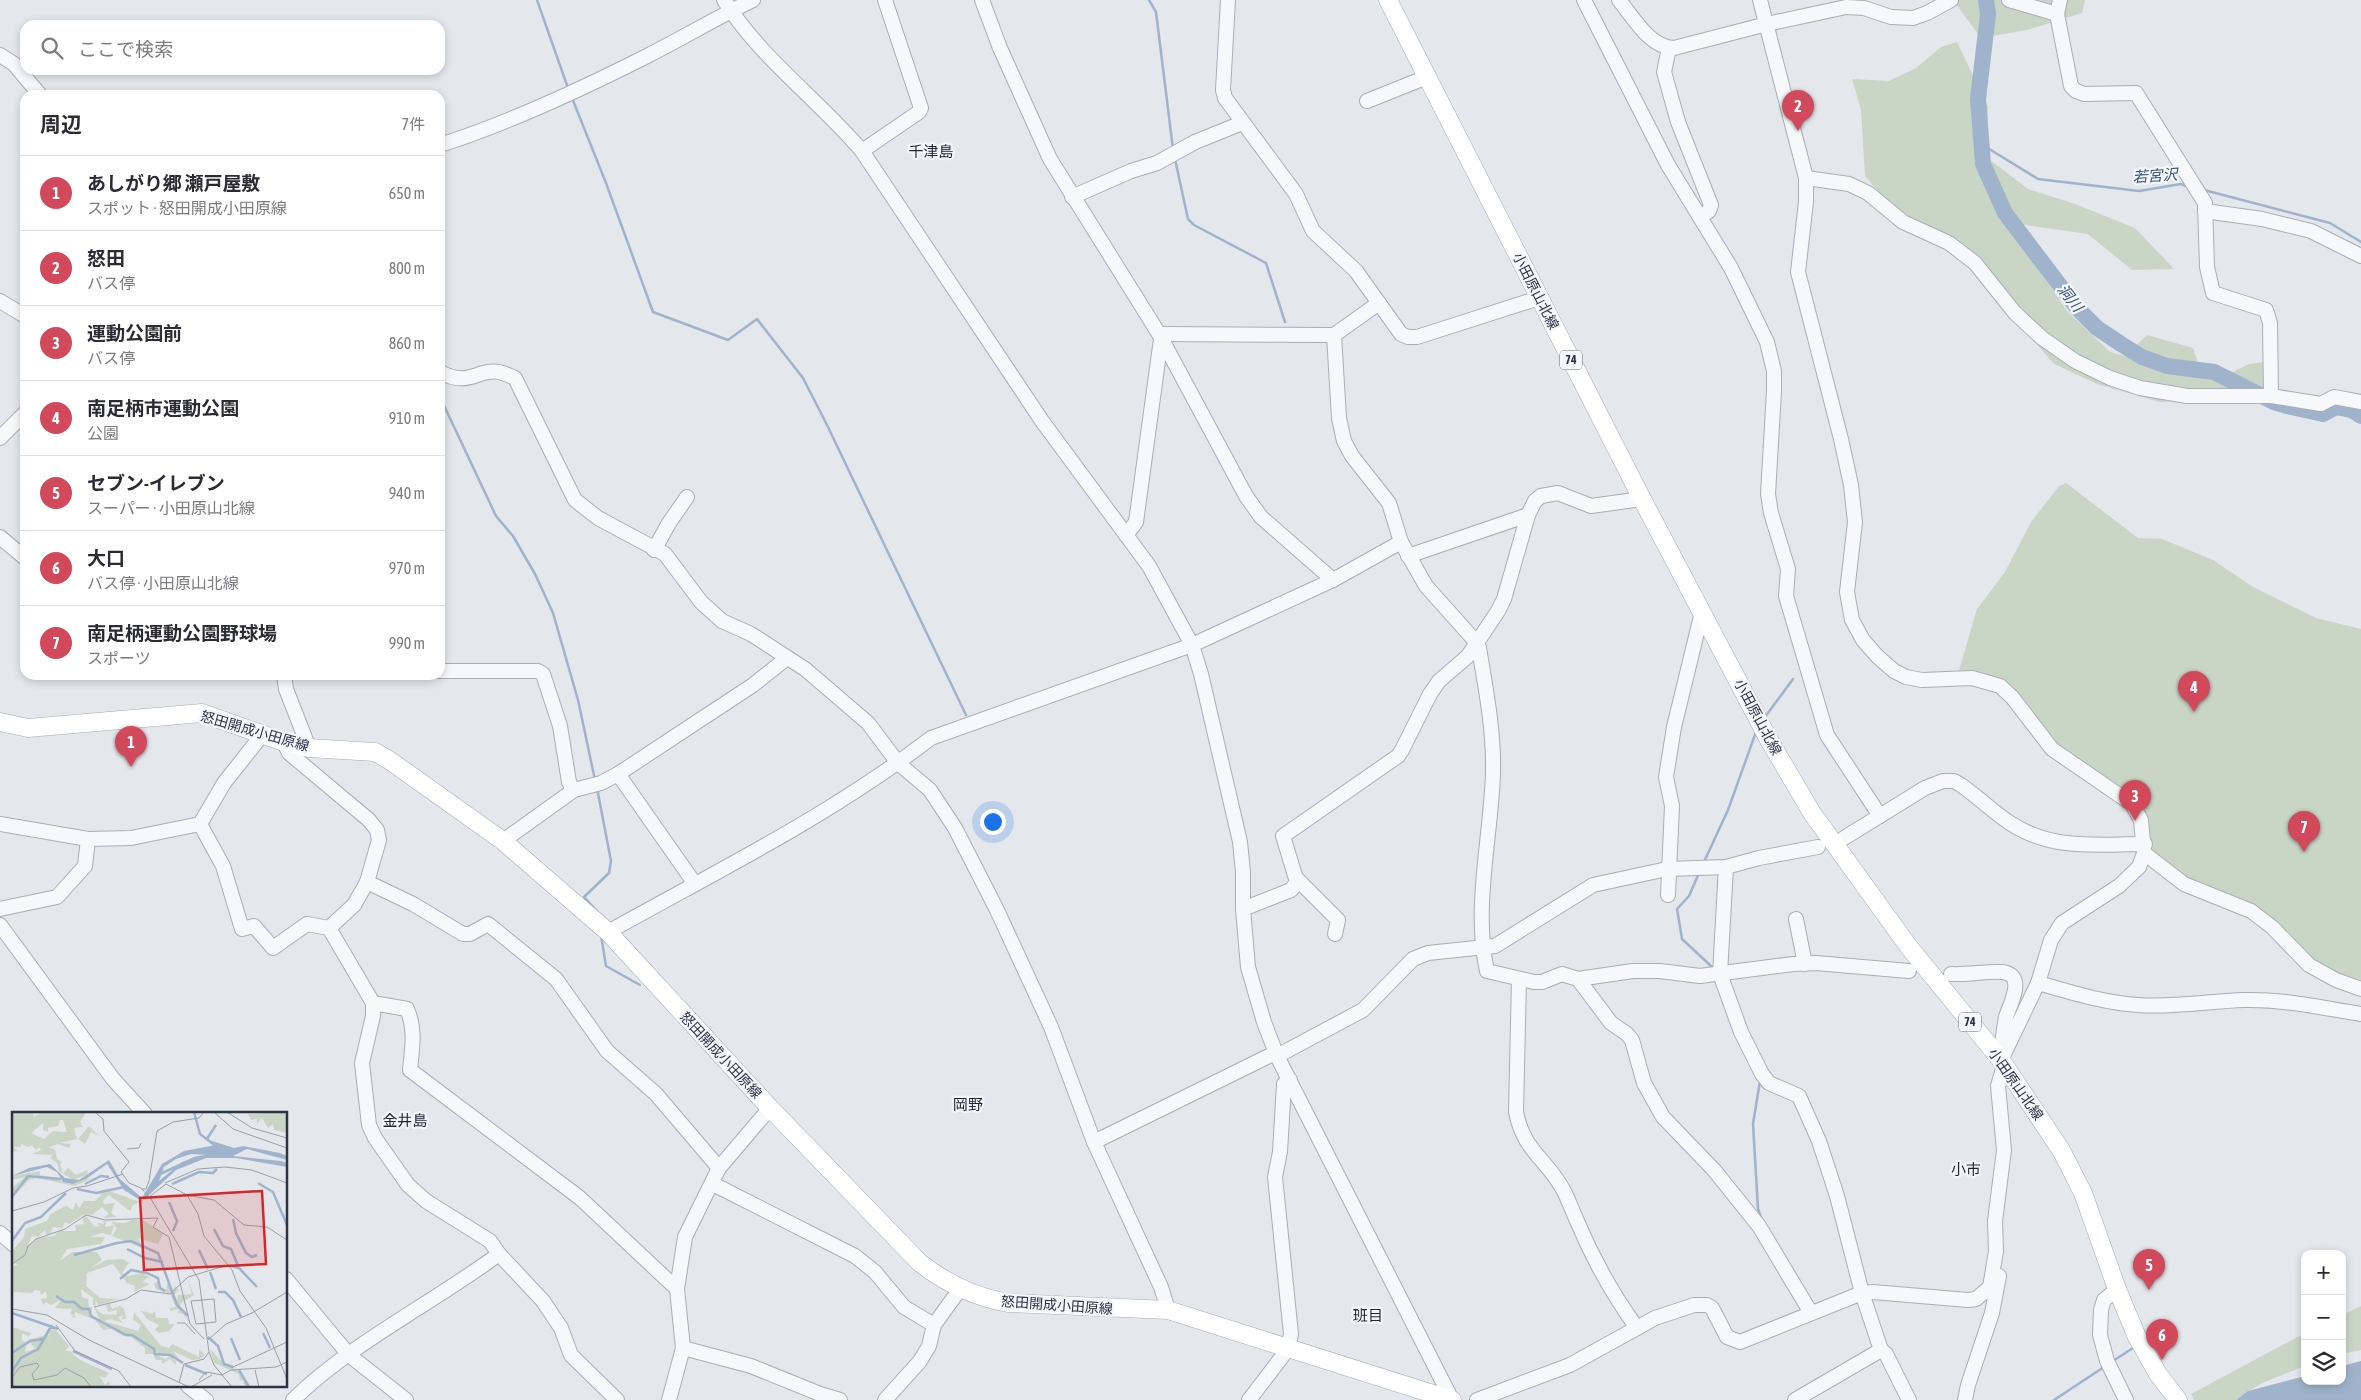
<!DOCTYPE html>
<html lang="ja">
<head>
<meta charset="utf-8">
<style>
  :root { --surface:#fff; --page:#f7f7f7; --text:#2b2b33; --muted:#7c7c81; --line:#e1e1e2; --accent:#d1495b }
  body { margin:0; font-family:"Asap Condensed","Noto Sans JP",sans-serif; background:var(--page); color:var(--text) }
  .controls { position:absolute; right:15px; bottom:15px; display:grid; overflow:hidden; border-radius:10px; box-shadow:0 2px 8px #0003 }
  .controls button { width:45px; height:45px; display:grid; place-items:center; padding:0; border:0; border-bottom:1px solid var(--line); background:var(--surface); color:var(--text); font:25px sans-serif }
  .you { position:absolute; left:992px; top:821px; width:18px; height:18px; margin:-12px; border:4px solid #fff; border-radius:50%; background:#1a73e8; box-shadow:0 0 0 8px #1a73e833 }
  .badge { display:grid; place-items:center; width:32px; height:32px; border-radius:50%; background:var(--accent); color:#fff; font-size:16px; font-weight:700 }
  .pin { position:absolute; translate:-50% -41px; filter:drop-shadow(0 1px 2px #0008) }
  .pin::after { content:''; position:absolute; top:26px; width:18px; height:15px; background:inherit; clip-path:polygon(0 0,100% 0,50% 100%) }
  .list { margin:0; padding:0; list-style:none }
  h2 { display:flex; justify-content:space-between; align-items:center; height:65px; margin:0; padding:0 20px; font-size:21px }
  h2 small { font-size:16px; font-weight:400; color:var(--muted) }
  .list li { display:grid; grid-template-columns:32px 1fr auto; gap:15px; align-items:center; box-sizing:border-box; height:75px; padding:0 20px; border-top:1px solid var(--line) }
  .list b { display:block; font-size:19px; white-space:nowrap }
  .list p { margin:0; font-size:16px; white-space:nowrap; color:var(--muted) }
  .list em { font-size:16px; font-style:normal; color:var(--muted) }
  .icon { flex:none; width:28px; height:28px; fill:none; stroke:currentColor; stroke-width:2; stroke-linecap:round; stroke-linejoin:round }
  .map { position:relative; flex:none; width:2361px; height:1400px; overflow:hidden }
  .search { position:absolute; background:var(--surface); box-shadow:0 2px 8px #0003; left:20px; top:20px; width:425px; height:55px; display:flex; align-items:center; gap:12px; box-sizing:border-box; padding:0 18px; border-radius:15px; color:var(--muted); font-size:19px }
  .panel { position:absolute; background:var(--surface); box-shadow:0 2px 8px #0003; left:20px; top:90px; width:425px; height:590px; border-radius:15px }
  .map>svg:first-child { display:block }
  .green { fill:#c9d6c5 }
  .water { fill:#9fb4cc }
  .lines { fill:none; stroke-linecap:round; stroke-linejoin:round }
  .stream { stroke:#9fb4cc; stroke-width:2.5 }
  .river { stroke:#9fb4cc; stroke-width:16 }
  .minor-casing { stroke:#a9aeb7; stroke-width:16 }
  .major-casing { stroke:#a3abb8; stroke-width:19 }
  .minor { stroke:#f7f8fa; stroke-width:14 }
  .major { stroke:#fff; stroke-width:18 }
  .labels { text-anchor:middle; stroke-width:4.5; stroke-linejoin:round; paint-order:stroke }
  .shield { fill:#f4f6f9; stroke:#676e7b; stroke-width:1 }
  .shield-label { font-size:12px; font-weight:bold; fill:#2b3445 }
  .street-label { font-size:14px; fill:#2b3445; stroke:#f4f6f9 }
  .neighbourhood-label { font-size:15px; fill:#1d2536; stroke:#f4f6f9 }
  .water-label { font-size:15px; font-style:italic; fill:#34527a; stroke:#f4f6f9 }
  .inset-river { fill:none; stroke:#9fb4cc; stroke-width:2.5 }
  .inset-road { fill:none; stroke:#9a9fa9; stroke-width:1 }
  .view { fill:#d62828; fill-opacity:0.15; stroke:#d62828; stroke-width:2.5 }
  .inset-edge { fill:none; stroke:#2b3445; stroke-width:2.5 }
</style>
</head>
<body>
<div class="map">
<svg width="2361" height="1400" viewBox="0 0 2361 1400">
  <rect width="100%" height="100%" fill="#e4e7ec"/>
  <g class="green">
    <path d="M1953,0h132l-3,13 -55,17 -46,8z"/>
    <path d="M1957,42l31,65 -2,50 42,32 47,15 60,24 39,41 -42,1 -44,-36 -69,-10 5,24 43,63 43,41 15,4 22,-21 46,13 5,15 35,9 16,-8 15,-2 1,29 -60,9 -45,2 -63,-18 -43,-20 -66,-76 -41,-52 -52,-25 -30,-35 -4,-66 -9,-31 37,2 27,-13 25,-21z"/>
    <path d="M2066,483l72,55 24,1 51,21 40,27 63,31 45,11v357l-33,-13 -65,-58 -68,-29 -43,-33 -1,-16 -8,-23 -79,-60 -58,-71 -48,-9 19,-65 28,-37 26,-50 28,-36z"/>
    <path d="M2361,1306v44l-19,4v-39z"/>
    <path d="M2305,1333v33l-43,17 -27,17h-41l-3,-6z"/>
  </g>
  <path class="water" d="M2361,1361v39h-125l12,-9 57,-15v5h37v-15z"/>
  <g class="lines">
    <g class="stream">
      <path d="M537,0l31,88"/>
      <path d="M1149,0l7,12 17,137"/>
      <path d="M572,98l34,85 47,129 75,28 29,-21 46,59 23,45 140,292"/>
      <path d="M1981,144l57,35 101,12 42,-7 8,3"/>
      <path d="M1175,159l13,60 6,6 72,38 19,59"/>
      <path d="M2204,190l126,33 31,19"/>
      <path d="M440,397l56,119 17,20 22,38 18,39 25,87 17,80"/>
      <path d="M1765,717l28,-38"/>
      <path d="M597,788l14,73 -2,12 -25,24 14,15"/>
      <path d="M1703,864l25,-54 28,-78"/>
      <path d="M1699,873l-10,23 -12,13 5,30 29,27 2,4"/>
      <path d="M601,935l5,31 34,19"/>
      <path d="M1760,1081l-7,43 5,85 4,11"/>
      <path d="M2147,1339l11,-8"/>
      <path d="M2113,1361l23,-15"/>
      <path d="M2054,1400l50,-33"/>
    </g>
    <path class="river" d="M1986,0l2,14 -10,85 5,65 22,49 72,95 20,20 24,16 21,13 25,9 47,6 60,30 13,4 36,8 13,-7 15,3 10,6"/>
    <g class="minor-casing">
      <g id="minor">
        <path d="M724,0c36,58 94,99 138,151l180,270 107,145 43,79 9,29 39,168 3,30v37l5,58 16,55 13,34 175,344"/>
        <path d="M982,0l18,48 50,111 109,175 87,162 15,21 72,63"/>
        <path d="M1228,0l-5,90 2,8 71,96 17,37 43,40 45,63 7,3h9l122,-39"/>
        <path d="M1584,0l84,165 63,103 36,74 7,29v20l-6,103 3,19 17,56 -2,27 41,139 53,81"/>
        <path d="M1619,0c14,17 31,48 55,48l93,-24 79,-17 18,1 27,9 22,1 14,-5 24,-13"/>
        <path d="M1760,0l46,178v24l-8,70 43,167 10,46 4,37 -8,70 5,28 11,20 14,16 17,15 12,6 16,3 50,-2 28,8 12,11 40,52 80,55 9,16 3,33 -5,14 -20,19 -57,37 -11,17 -13,43 -37,77"/>
        <path d="M2009,0l48,14"/>
        <path d="M2060,0l-3,14 14,72 5,5 8,3 52,-1 69,110 2,64 6,26 53,17 4,13 1,73"/>
        <path d="M1669,48l-5,24 14,50 33,83 -2,6 -9,6"/>
        <path d="M0,55l14,9 26,31"/>
        <path d="M1367,101l60,-24"/>
        <path d="M440,145c72,-23 142,-56 209,-90 35,-18 69,-38 104,-55"/>
        <path d="M862,151l57,-39 2,-4 -36,-108"/>
        <path d="M1806,178l43,6 19,9 35,29 46,21 26,20 40,50 27,25 33,23 35,17 30,10 47,8h84l50,8 13,-7 27,5"/>
        <path d="M1072,197l59,-26 26,-8 38,-21 47,-19"/>
        <path d="M2205,211l57,8 49,12 50,25"/>
        <path d="M0,301l25,15"/>
        <path d="M1159,334l175,1 45,-32"/>
        <path d="M1334,335l5,83 5,23 8,15 37,47 12,39 25,44 51,57 2,5c7,42 15,83 14,125 -2,64 -20,135 -6,198l47,11h8l20,-8 16,5 33,44 16,11 5,6 12,43 19,34 51,53 45,56 52,87"/>
        <path d="M440,372c29,16 38,-4 59,0 5,1 11,4 16,6l60,122 23,18 67,36 36,48 21,19 29,13 54,35 63,54 30,40 32,27 25,38 41,80 55,119 43,115 67,145 7,23"/>
        <path d="M0,438l25,-25"/>
        <path d="M1126,535l10,-13 25,-183"/>
        <path d="M0,537l25,21"/>
        <path d="M654,550l15,-27 18,-26"/>
        <path d="M1408,556l120,-41"/>
        <path d="M440,671h98l5,3 17,52 9,56 5,8"/>
        <path d="M284,675l2,14 23,59"/>
        <path d="M284,742l5,11 80,67 8,10 2,10 -12,42 -13,23 -25,23"/>
        <path d="M618,774l77,110"/>
        <path d="M0,824l88,15"/>
        <path d="M200,824l23,42 19,63 12,-3 19,22 34,-24 22,4 44,75v13l-11,47 7,62 6,13 33,47 18,16 64,40 9,13 44,47 18,27 10,27 46,45"/>
        <path d="M1844,838l81,-50 18,-7h11l7,4c17,12 32,27 49,38 43,28 86,21 135,21"/>
        <path d="M503,841l71,-51 27,-7 17,-9 135,-89 34,-27"/>
        <path d="M2144,853l40,31 67,27 21,16 37,38 27,15 25,9"/>
        <path d="M1726,867l-6,107 21,58 21,42 7,9 30,13 20,45 18,55 25,97 19,57 5,4 23,46"/>
        <path d="M1297,879l41,41 -3,14"/>
        <path d="M367,882l46,22 50,30h7l18,-10 68,55 51,72 49,43 63,74"/>
        <path d="M1668,895l4,-89 -6,-29 8,-50 28,-115"/>
        <path d="M0,909l57,-12 28,-31 3,-27 43,-1 69,-14 24,-41 38,-48"/>
        <path d="M1243,909l48,-19 6,-8 -14,-46 115,-80 4,-6 28,-56 9,-13 29,-25 30,-45 6,-12 24,-84 7,-14 6,-5 17,-3 33,13 51,-7"/>
        <path d="M1796,919l9,45"/>
        <path d="M0,925l113,154 32,35"/>
        <path d="M608,932c109,-61 223,-117 323,-194l261,-93 141,-65 68,-38"/>
        <path d="M1951,974c17,1 35,-3 51,-2 25,3 8,32 4,45 -2,12 -4,23 -5,35"/>
        <path d="M1519,979l-3,133c8,41 32,47 49,81 4,9 8,19 12,28 16,38 36,74 60,107"/>
        <path d="M1578,979l55,-8h27l40,5 93,-12 23,-1 93,8"/>
        <path d="M2038,983c32,9 66,20 100,22 35,3 71,-4 106,-5 40,-1 78,8 117,14"/>
        <path d="M373,1003l34,6c9,20 5,40 3,61l170,128 97,91"/>
        <path d="M1277,1056l86,-46 50,-51 15,-6 67,-7 98,-61 74,-16 59,-2 33,-9 59,-11"/>
        <path d="M1094,1142l181,-89"/>
        <path d="M713,1184l142,72 20,16 29,35 30,18"/>
        <path d="M0,1233l14,12"/>
        <path d="M286,1279l63,76 57,45"/>
        <path d="M2117,1289l-13,11 -3,10 -1,25 7,26 19,39"/>
        <path d="M683,1348l68,18 69,28 20,6"/>
        <path d="M188,1386l18,14"/>
        <path d="M293,1400c58,-57 140,-97 206,-146"/>
        <path d="M669,1400l14,-52 -6,-59 8,-52 34,-69 51,-60"/>
        <path d="M885,1400l35,-39 9,-15 5,-21 26,-36"/>
        <path d="M1249,1400l39,-51 3,-15 -16,-157 5,-25 4,-68 6,-4"/>
        <path d="M1477,1400l93,-35 85,-47 39,-13h13l5,3 15,29 13,5 122,-49 11,-1 95,8 8,-1 14,-12 6,-36 -1,-30 9,-71 -6,-64 6,-21"/>
        <path d="M1795,1400l86,-50"/>
        <path d="M1965,1400l3,-15 24,-72 7,-37"/>
      </g>
    </g>
    <g class="major-casing">
      <g id="major">
        <path d="M1388,0l254,499 127,241 43,73 97,134 92,113 60,90 22,43 34,96 20,48 21,37 20,26"/>
        <path d="M0,722l28,6 174,-15 82,29 25,6 66,4 14,8 114,81 105,91 162,176 150,155c27,21 54,34 88,40l160,7 284,90"/>
      </g>
    </g>
    <use href="#minor" class="minor"/>
    <use href="#major" class="major"/>
  </g>
  <g class="labels">
    <g class="shield">
      <rect x="1560" y="350.5" width="22" height="19" rx="4"/>
      <rect x="1959" y="1012.5" width="22" height="19" rx="4"/>
    </g>
    <g class="shield-label">
      <text x="1571" y="364">74</text>
      <text x="1970" y="1026">74</text>
    </g>
    <g class="street-label">
      <text transform="translate(1536 291) rotate(63)" y="5">小田原山北線</text>
      <text transform="translate(1758 717) rotate(62)" y="5">小田原山北線</text>
      <text transform="translate(255 731) rotate(16)" y="5">怒田開成小田原線</text>
      <text transform="translate(721 1055) rotate(47)" y="5">怒田開成小田原線</text>
      <text transform="translate(2016 1084) rotate(55)" y="5">小田原山北線</text>
      <text transform="translate(1057 1305) rotate(4)" y="5">怒田開成小田原線</text>
    </g>
    <g class="neighbourhood-label">
      <text x="931" y="157">千津島</text>
      <text x="968" y="1110">岡野</text>
      <text x="405" y="1126">金井島</text>
      <text x="1966" y="1175">小市</text>
      <text x="1368" y="1321">班目</text>
    </g>
    <g class="water-label">
      <text transform="translate(2155 176) rotate(-4)" y="5">若宮沢</text>
      <text transform="translate(2070 298) rotate(51)" y="5">洞川</text>
    </g>
  </g>
  <g transform="translate(12 1112)">
    <rect width="275" height="275" fill="#e4e7ec"/>
    <path d="M0,0h21l1,5 8,-5h44l-6,10 3,5 -9,1 3,11 -18,4 12,1 -2,4 -11,-4 -9,3 6,3 2,9 5,3 -2,2 3,9 5,-5 8,7 12,-5 -1,5 -14,5 -14,-9 -2,-8 -7,-5 3,-3 -21,-1 9,-4 -2,-3 -3,3 -4,-5 -4,2 -7,-3v3h-8l5,4h-6zM48,8h3l4,12 -14,-1 -9,8 -13,-6 12,-10v7l5,2v-4l10,-2zM270,0l5,3v18l-13,-3 -1,-6 -5,4 -6,-10 -5,6v-5l-6,1 -3,-6zM77,14l10,10 -8,-4 -6,12 -7,-5zM28,59v4l14,3 15,6 26,-7 -20,9 -39,-8 -7,2 -17,18v-10l13,-11 -13,3v-4zM95,78l30,11 12,-3 -16,7 -3,6 -21,-16 -6,6 1,3 11,-1 -4,10 6,4 -14,1 6,-4 -7,-7 -10,8 -7,-1 -16,10 -4,-2 -3,6 -10,-1 -1,6 -5,2 -1,-5 -7,7 -6,-1 -4,9 10,-7 16,-2 5,-5h17l-1,-6 9,-1 -2,-7 4,-1 9,11 4,-1 -1,-3 6,1 -1,-3 3,1 -1,5 9,-2 -3,10 -9,-2 -12,4h15l-4,7 -34,5 -7,12 12,-9h25l5,8 -11,8 15,-8 17,-1 6,4 -7,10 6,3 15,-3 8,6 -4,-1 -4,4 7,2 -16,8 1,-6 -8,-3 -14,-19 -26,9 -1,13 14,12 18,1 -19,6 -4,-5 1,5h-3v-7l-12,-9 1,8 6,2 1,8h3v5h-4l2,4 11,6 -7,-15 8,7 14,1 1,-5 -9,2 -2,-7 4,-2 2,6 8,-3 4,3 2,10h-5l3,-4 -6,2 5,6 -12,-4 -8,2 35,10 3,-6 -8,-5 1,-8 27,34 8,2 3,-4 27,13v-8l6,6 -5,4 -8,1 -19,-9 8,10 -11,-7 -12,-1 -5,-3 2,4 10,5 5,-3 6,5v4l-6,-6 -8,5v-4h-6l-3,-6h-8v-6l-14,-11 -8,-1 -11,-7 -9,1 -8,-10 -20,-8v6l-4,-1 3,-2 -4,-1 2,-5 -17,-1 7,-9 -11,6 -5,-3 -3,3 -2,-6 6,-1 -1,-7 -5,4 -1,-4 -5,-1 -3,3 -20,-1v-25l6,-3 -6,-1v-12l12,-14 1,-8 22,-8 3,-7 16,-8 7,4 3,-8 3,6 5,-7h11l7,-7 -5,-1zM120,108h11l20,14 -5,10 -20,-6 4,10 -30,-12 5,-8 -6,-6 14,1zM175,166l7,17 -13,8 -1,4 18,28 -15,-21 -6,-1 2,-4 -9,2v-3l6,-1 -6,-13 -14,-5 -2,-5 5,-4 2,7 5,3 2,-9 5,10 2,-5 4,4 -5,5 3,6 1,-6 14,-1zM128,198l12,4 3,-3 1,7h12l1,6h6l-6,7 -10,2 -4,-3 4,-5 -12,-6zM0,215l19,6 -2,4 -7,-4v8l5,1 -2,10 10,-3 -7,-9 17,-5 4,-8 -1,12 2,-9 5,-1 14,17 -4,5h5l10,9 29,13 -4,5 -6,-2 6,9 4,-4 1,6h-98zM198,237l14,15 17,8 8,14 -4,1 -2,-7 -3,1 -1,-7 -25,-11z" fill="#c9d6c5" fill-rule="evenodd"/>
    <path d="M194,27l28,9 9,-2 37,7 7,3v4l-40,-11 -14,7 48,5 6,2v4l-51,-9h-30l-30,12 -28,26 -8,4 -16,-10 -17,-26 -21,15 -14,5 -9,-2 -6,-10 -10,-5 -35,9 17,-8 21,-4 15,14 14,2 30,-20 11,19 22,19 20,-34 22,-13 32,-6zM179,42l17,1 -26,7 -23,19 5,-14 12,-8z" fill="#9fb4cc" fill-rule="evenodd"/>
    <path class="inset-river" d="M182,0l6,22 17,13M195,27l9,-14M148,62l35,-16 17,-3M246,71l15,9 14,33M73,72l16,-8 8,1M160,72l27,-12 14,1 4,-4M65,77l19,4 28,-6M0,85l16,-21 33,3M157,90l8,19 -4,10M221,107l3,14 10,20 6,4 5,-2M202,117l9,17 8,3 8,19M0,129l13,-18 16,-6 25,-24M105,131l14,-2 27,12 19,52 11,11M115,137l18,9 18,4M187,138l9,19M62,143l43,-12M218,154l9,2 18,19M198,160l6,17M108,167l11,-9 16,3 11,5 2,10 5,3M206,180h7l8,8 8,17M44,184l9,6h9l8,7h7l2,7 35,19h6l22,14 1,5 15,1 13,8M0,201l46,16M251,221l7,15M196,225l10,9 6,18 9,3M219,226l9,22M61,239l39,18M0,241l18,-12 13,-2M173,253l22,9M227,258l10,17M0,259l9,-13 17,-9 14,-24"/>
    <path class="inset-road" d="M83,0l8,7 1,12 25,31 -8,10 8,11 12,5 10,11 48,81 10,72 -5,7 -20,5 -5,19M202,0l19,17 54,19M215,0l25,16 35,10M115,37l12,-1 2,-5M153,71l33,-14 27,-2 27,3 35,13M130,77h4l3,-8 8,-50 16,-9 26,-4 5,-6M175,83l11,19 6,22 28,34 8,21 26,37 21,51M137,85l17,-13 21,11 27,5 30,25 23,2 20,13M0,99l32,-9 29,-14 14,-2 36,-12M146,106l-5,9 16,10 21,87 14,15M0,152l13,-9 3,-9 8,-7 29,-10 21,-14 19,5 53,-2M202,187l2,23 -20,2 -5,-23zM82,195l32,-8 15,-9 29,4 18,-17 40,-12M0,197l35,6 42,25 100,47M165,211h8l10,11M44,213l19,26 44,20 12,16M196,228l18,-16 26,-11 35,-21M197,240l5,13 18,22M219,256l56,-26M243,258l4,17M0,265l8,-10 17,-4 2,3 -7,8 2,6 23,-5 8,-7 19,10 7,9M187,268l7,-8 16,3 9,-5 45,-3 11,-5M179,275l21,-12"/>
    <path class="view" d="M250,79l4,73 -122,6 -4,-72z"/>
    <rect width="275" height="275" class="inset-edge"/>
  </g>
</svg>
<div class="controls">
<button>+</button>
<button>−</button>
<button><svg class="icon" aria-label="layers" viewBox="0 0 24 24"><path d="M12 4l9 5-9 5-9-5zM3 14l9 5 9-5"/></svg></button>
</div>
<div class="you"></div>
<div class="pin badge" style="left:131px;top:767px">1</div>
<div class="pin badge" style="left:1798px;top:131px">2</div>
<div class="pin badge" style="left:2135px;top:821px">3</div>
<div class="pin badge" style="left:2194px;top:712px">4</div>
<div class="pin badge" style="left:2149px;top:1290px">5</div>
<div class="pin badge" style="left:2162px;top:1360px">6</div>
<div class="pin badge" style="left:2304px;top:852px">7</div>
<div class="search"><svg class="icon" aria-label="search" viewBox="0 0 24 24"><circle cx="10" cy="10" r="6"/><path d="M15 15l6 6"/></svg>ここで検索</div>
<section class="panel">
<h2>周辺<small>7件</small></h2>
<ul class="list">
<li><span class="badge">1</span><div><b>あしがり郷 瀬戸屋敷</b><p>スポット · 怒田開成小田原線</p></div><em>650 m</em></li>
<li><span class="badge">2</span><div><b>怒田</b><p>バス停</p></div><em>800 m</em></li>
<li><span class="badge">3</span><div><b>運動公園前</b><p>バス停</p></div><em>860 m</em></li>
<li><span class="badge">4</span><div><b>南足柄市運動公園</b><p>公園</p></div><em>910 m</em></li>
<li><span class="badge">5</span><div><b>セブン-イレブン</b><p>スーパー · 小田原山北線</p></div><em>940 m</em></li>
<li><span class="badge">6</span><div><b>大口</b><p>バス停 · 小田原山北線</p></div><em>970 m</em></li>
<li><span class="badge">7</span><div><b>南足柄運動公園野球場</b><p>スポーツ</p></div><em>990 m</em></li>
</ul>
</section>
</div>
</body>
</html>
